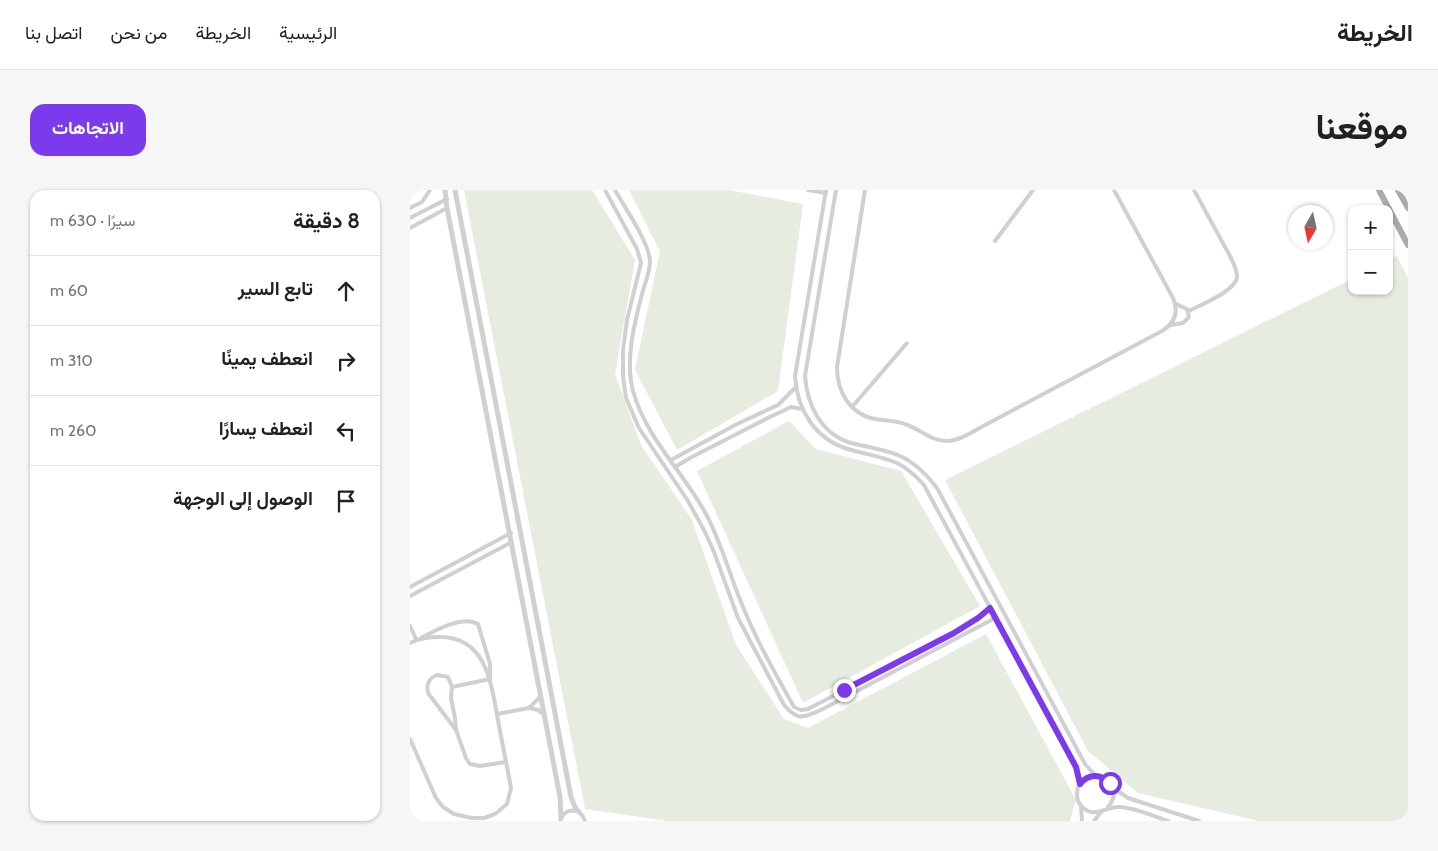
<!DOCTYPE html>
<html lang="ar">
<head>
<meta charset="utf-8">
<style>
  :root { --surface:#fff; --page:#f6f6f6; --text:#202124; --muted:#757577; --line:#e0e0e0; --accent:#7c3aed }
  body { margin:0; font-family:Cabin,Vazirmatn,sans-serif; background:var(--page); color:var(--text); direction:rtl }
  .controls { position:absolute; right:15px; top:15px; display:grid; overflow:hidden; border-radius:10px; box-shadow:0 1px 4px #0004 }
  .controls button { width:45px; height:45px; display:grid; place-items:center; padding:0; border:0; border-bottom:1px solid var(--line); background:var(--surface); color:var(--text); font:25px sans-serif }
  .compass { position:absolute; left:878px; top:15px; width:45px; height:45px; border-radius:50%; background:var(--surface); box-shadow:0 1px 4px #0004; rotate:189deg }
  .stop { position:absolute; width:15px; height:15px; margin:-11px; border:4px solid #7c3aed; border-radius:50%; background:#fff }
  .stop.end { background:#7c3aed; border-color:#fff; box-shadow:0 1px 5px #0008 }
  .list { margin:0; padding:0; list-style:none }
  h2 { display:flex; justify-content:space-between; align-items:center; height:65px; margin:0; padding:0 20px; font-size:21px }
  h2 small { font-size:16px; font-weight:400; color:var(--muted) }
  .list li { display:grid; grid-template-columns:32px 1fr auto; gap:15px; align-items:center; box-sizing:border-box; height:70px; padding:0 20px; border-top:1px solid var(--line) }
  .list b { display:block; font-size:19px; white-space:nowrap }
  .list em { font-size:16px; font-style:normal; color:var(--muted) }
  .icon { flex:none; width:28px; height:28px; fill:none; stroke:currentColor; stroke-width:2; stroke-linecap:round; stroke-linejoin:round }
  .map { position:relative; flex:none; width:998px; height:631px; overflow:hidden; direction:ltr; border-radius:15px }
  header { display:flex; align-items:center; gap:30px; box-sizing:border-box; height:70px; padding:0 25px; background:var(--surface); border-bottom:1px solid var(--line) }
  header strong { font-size:24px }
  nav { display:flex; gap:28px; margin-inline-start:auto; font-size:18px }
  .intro { display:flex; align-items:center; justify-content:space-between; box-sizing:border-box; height:120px; padding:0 30px }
  h1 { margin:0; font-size:35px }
  .button { padding:12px 22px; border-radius:15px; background:var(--accent); color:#fff; font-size:18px; font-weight:700 }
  main { display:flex; gap:30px; padding:0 30px }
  aside { flex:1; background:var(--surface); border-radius:15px; box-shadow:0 1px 4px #0004 }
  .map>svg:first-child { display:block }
  .green { fill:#e6ecdf }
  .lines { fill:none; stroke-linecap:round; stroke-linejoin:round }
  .minor { stroke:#d0d0d0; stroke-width:4 }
  .tertiary { stroke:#d0d0d0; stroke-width:5 }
  .primary { stroke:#ababab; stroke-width:6 }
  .route { stroke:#7c3aed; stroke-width:6 }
</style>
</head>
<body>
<header>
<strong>الخريطة</strong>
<nav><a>الرئيسية</a><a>الخريطة</a><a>من نحن</a><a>اتصل بنا</a></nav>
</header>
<div class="intro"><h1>موقعنا</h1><a class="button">الاتجاهات</a></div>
<main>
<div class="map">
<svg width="998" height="631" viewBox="0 0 998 631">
  <rect width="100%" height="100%" fill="#fff"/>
  <g class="green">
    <path d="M54,0h128l43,70 -20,114 26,71 51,75 44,125 48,74 24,9 178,-94 90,166 -6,21h-402l-83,-12z"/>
    <path d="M219,0h100l74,14 -25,187 -101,59 -42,-80 25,-119z"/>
    <path d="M987,66l11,22v543h-149l-121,-28 -50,-42 -143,-271 407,-201v12h37v-31z"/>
    <path d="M379,231l27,28 85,22 79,135 -177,97 -106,-232z"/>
  </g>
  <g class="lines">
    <g class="minor">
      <path d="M195,0l32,59 4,14 -14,57 -4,30v26l3,22 13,30 49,73 16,29 10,22 24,66 46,87c14,16 18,13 37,5l174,-92"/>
      <path d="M205,0c10,18 34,52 35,71 0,10 -5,23 -8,33 -8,31 -17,66 -9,97 14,49 50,80 73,123 15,28 23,59 35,88 14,36 34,71 53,105l7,3 7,-1 146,-76 24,-14 12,-11"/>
      <path d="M398,0l18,3"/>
      <path d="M416,0l-31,186c2,34 20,63 53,73 16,5 33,7 49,14 10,5 19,13 27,22l152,282 4,17"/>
      <path d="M426,0l-31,186c2,28 15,56 43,66 17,5 36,7 52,14 16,7 27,19 37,32l148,276 11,12"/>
      <path d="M455,0l-28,177c0,25 13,47 38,52 10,2 21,1 30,5 15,5 27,18 43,17 14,-1 27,-11 39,-17l175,-93c13,-8 17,-19 11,-33l-59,-108"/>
      <path d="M0,18l12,-6 8,-12"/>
      <path d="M0,28l37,-19"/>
      <path d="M0,38l37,-20"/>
      <path d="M585,51l38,-51"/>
      <path d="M779,121c11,-6 47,-20 48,-34 0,-7 -3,-13 -6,-19l-37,-68"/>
      <path d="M760,135l13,-2 6,-6 -2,-8 -11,-5"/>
      <path d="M442,217l55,-64"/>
      <path d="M261,270l66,-36 41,-19 18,-18"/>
      <path d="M265,277l15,-9 82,-42 19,-9 11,2"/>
      <path d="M0,397l101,-54"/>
      <path d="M0,406l102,-54"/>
      <path d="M0,436l6,13"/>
      <path d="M11,448c15,-8 41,-23 57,-14l12,40v15l-38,8"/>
      <path d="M0,453c9,-5 20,-6 30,-6 47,0 51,47 58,83 4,23 9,45 13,68l-4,16 -12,10 -11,4h-12l-18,-4 -11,-7 -7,-9 -26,-59"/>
      <path d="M27,485l11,2 4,10 -1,11 4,20 1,12 -28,-37c-2,-8 1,-15 9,-18z"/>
      <path d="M119,518l9,2 7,5"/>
      <path d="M87,524l32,-6 12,-12"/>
      <path d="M46,540l10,28 4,6 10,2 26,-4"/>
      <path d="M703,598l15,10 71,23"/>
      <path d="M671,616l1,15"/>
      <path d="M698,617c24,-30 -32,-45 -31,-12 0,8 6,15 14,17 10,2 17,-6 29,-5 16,1 33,9 48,14"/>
      <path d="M150,631c4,-14 21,-14 25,0"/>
      <path d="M684,631l7,-9"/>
    </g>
    <g class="tertiary">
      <path d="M35,0l2,18 113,589 1,21"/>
      <path d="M45,0l116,607 4,10 4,5"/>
    </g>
    <g class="primary">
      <path d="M969,0l10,19"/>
      <path d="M988,0l10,18"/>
      <path d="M979,19l19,36"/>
    </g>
  </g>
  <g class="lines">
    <path class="route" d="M434,500l110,-57 24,-15 12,-10 86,159 4,17c9,-11 21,-10 30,-1"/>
  </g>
</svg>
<div class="controls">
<button>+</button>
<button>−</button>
</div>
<svg class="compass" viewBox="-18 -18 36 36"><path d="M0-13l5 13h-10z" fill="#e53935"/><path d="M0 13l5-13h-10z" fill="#757577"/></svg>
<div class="stop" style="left:700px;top:593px"></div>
<div class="stop end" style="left:434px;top:500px"></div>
</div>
<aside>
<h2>8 دقيقة<small>سيرًا · 630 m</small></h2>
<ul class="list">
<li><svg class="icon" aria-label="ahead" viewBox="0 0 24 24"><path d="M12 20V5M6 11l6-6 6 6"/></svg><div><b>تابع السير</b></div><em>60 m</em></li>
<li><svg class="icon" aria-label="right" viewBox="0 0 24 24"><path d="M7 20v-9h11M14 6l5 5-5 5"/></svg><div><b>انعطف يمينًا</b></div><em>310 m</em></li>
<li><svg class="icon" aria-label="left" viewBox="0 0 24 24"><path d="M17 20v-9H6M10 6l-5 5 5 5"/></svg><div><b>انعطف يسارًا</b></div><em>260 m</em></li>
<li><svg class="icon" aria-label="arrive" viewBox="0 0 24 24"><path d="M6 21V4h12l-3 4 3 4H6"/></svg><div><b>الوصول إلى الوجهة</b></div></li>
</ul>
</aside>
</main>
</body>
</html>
